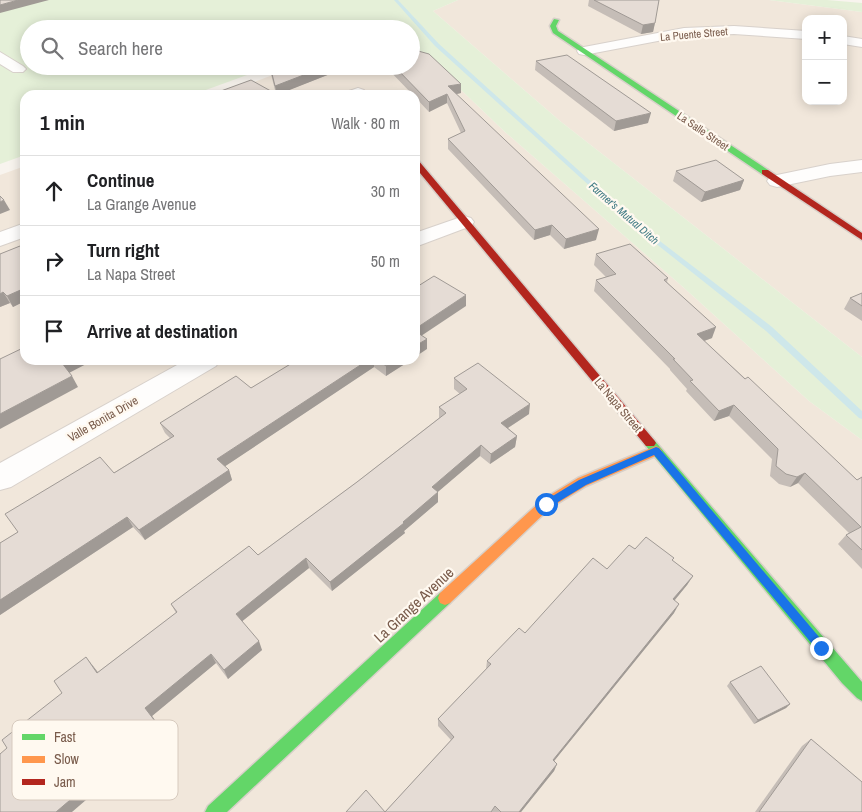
<!DOCTYPE html>
<html lang="en">
<head>
<meta charset="utf-8">
<style>
  :root { --surface:#fff; --page:#f6f6f6; --text:#202124; --muted:#757577; --line:#e0e0e0 }
  body { margin:0; font-family:"Archivo Narrow",sans-serif; background:var(--page); color:var(--text) }
  .controls { position:absolute; right:15px; top:15px; display:grid; overflow:hidden; border-radius:10px; box-shadow:0 2px 12px #0003 }
  .controls button { width:45px; height:45px; display:grid; place-items:center; padding:0; border:0; border-bottom:1px solid var(--line); background:var(--surface); color:var(--text); font:25px sans-serif }
  .stop { position:absolute; width:15px; height:15px; margin:-11px; border:4px solid #1a73e8; border-radius:50%; background:#fff }
  .stop.end { background:#1a73e8; border-color:#fff; box-shadow:0 1px 5px #0008 }
  .list { margin:0; padding:0; list-style:none }
  h2 { display:flex; justify-content:space-between; align-items:center; height:65px; margin:0; padding:0 20px; font-size:21px }
  h2 small { font-size:16px; font-weight:400; color:var(--muted) }
  .list li { display:grid; grid-template-columns:32px 1fr auto; gap:15px; align-items:center; box-sizing:border-box; height:70px; padding:0 20px; border-top:1px solid var(--line) }
  .list b { display:block; font-size:19px; white-space:nowrap }
  .list p { margin:0; font-size:16px; white-space:nowrap; color:var(--muted) }
  .list em { font-size:16px; font-style:normal; color:var(--muted) }
  .icon { flex:none; width:28px; height:28px; fill:none; stroke:currentColor; stroke-width:2; stroke-linecap:round; stroke-linejoin:round }
  .map { position:relative; flex:none; width:862px; height:812px; overflow:hidden }
  .search { position:absolute; background:var(--surface); box-shadow:0 2px 12px #0003; left:20px; top:20px; width:400px; height:55px; display:flex; align-items:center; gap:12px; box-sizing:border-box; padding:0 18px; border-radius:28px; color:var(--muted); font-size:19px }
  .panel { position:absolute; background:var(--surface); box-shadow:0 2px 12px #0003; left:20px; top:90px; width:400px; height:275px; border-radius:15px }
  .map>svg:first-child { display:block }
  .residential { fill:#f1e7db; fill-rule:evenodd }
  .green { fill:#e5f0d8 }
  .lines { fill:none; stroke-linecap:round; stroke-linejoin:round }
  .stream { fill:#cee7ea; fill-rule:evenodd }
  .street-casing { stroke:#d8d1cb; stroke-width:2 }
  .fast-casing { stroke:#d8d0c9; stroke-width:3 }
  .slow-casing { stroke:#d8d0c9; stroke-width:3 }
  .jam-casing { stroke:#d8d0c9; stroke-width:3 }
  .street { fill:#fefdfc; fill-rule:evenodd }
  .fast { fill:#63d668; fill-rule:evenodd }
  .slow { fill:#ff974d; fill-rule:evenodd }
  .jam { fill:#b3261e; fill-rule:evenodd }
  .wall { fill:#c5bdb7 }
  .shaded-wall { fill:#a09a95 }
  .building { fill:#e5dcd5; stroke:#a09a95 }
  .route { fill:#1a73e8 }
  .labels { text-anchor:middle; stroke-width:4.5; stroke-linejoin:round; paint-order:stroke }
  .far-street-label { font-size:11px; fill:#795b4b; stroke:#fff9f0 }
  .far-water-label { font-size:11px; font-style:italic; fill:#417b85; stroke:#fff9f0 }
  .street-label { font-size:12px; fill:#795b4b; stroke:#fff9f0 }
  .near-street-label { font-size:15px; fill:#795b4b; stroke:#fff9f0 }
  .key { fill:#fff9f0; stroke:#d7cabe; stroke-width:1 }
  .key-label { font-size:14px; fill:#795b4b }
</style>
</head>
<body>
<div class="map">
<svg width="862" height="812" viewBox="0 0 862 812">
  <rect width="100%" height="100%" fill="#f8f4ee"/>
  <g class="residential">
    <path d="M458,0h311l93,12v345l-302,-236 -127,-110zM806,19h37v82h-37z"/>
    <path d="M411,42l94,90 178,155 126,114 53,39v372h-862v-637l25,-9v194h390v-265h-196l78,-29h114z"/>
  </g>
  <g class="green">
    <path d="M0,0h458l-25,11 127,110 302,236v83l-53,-39 -126,-114 -178,-155 -94,-90v-13h-21l-6,-3 -8,3h-347v37h243l-80,29h-167v60l-25,9z"/>
    <path d="M769,0h58l35,3v9z"/>
  </g>
  <g class="lines">
    <path class="stream" d="M394,0h4l41,44 200,181 133,102 90,84v8l-3,-1 -93,-87 -131,-104 -200,-181z"/>
    <g class="street-casing">
      <g id="street">
        <path d="M734,26l72,5v8l-72,-5 -50,2 -100,19 -5,-1 -2,-3 2,-3 5,-1 100,-19z"/>
        <path d="M843,36l19,3v8l-19,-3z"/>
        <path d="M0,52l23,14 3,3 -3,3h-10l-13,-8z"/>
        <path d="M358,88l6,2 4,5h-24l2,-3z"/>
        <path d="M862,160v12l-32,4 -53,11 -7,-2 -3,-4 3,-4 7,-2 53,-11z"/>
        <path d="M464,216l7,2 3,4 -3,4 -56,21v-14z"/>
        <path d="M25,223v14l-25,9v-14z"/>
        <path d="M186,360h34l-4,6 -205,121 -11,3v-27z"/>
      </g>
    </g>
    <g class="fast-casing">
      <g id="fast">
        <path d="M554,19l5,1 -3,6 2,5 210,139v4h-6l-209,-141 -3,-7z"/>
        <path d="M650,438l4,2 208,242v19l-5,-3 -15,-15 -196,-237 -2,-3 2,-3z"/>
        <path d="M445,591l5,2 2,5 -2,5 -223,209h-22l3,-6 232,-213z"/>
      </g>
    </g>
    <g class="slow-casing">
      <path id="slow" d="M656,446l4,2 2,3 -2,3 -74,32 -36,22 -100,95 -5,2 -5,-2 -2,-5 2,-5 102,-93 36,-22z"/>
    </g>
    <g class="jam-casing">
      <g id="jam">
        <path d="M415,160h3l236,280 2,3 -2,3h-8l-231,-279z"/>
        <path d="M762,170h6l94,63v7l-100,-66z"/>
      </g>
    </g>
    <use href="#street" class="street"/>
    <use href="#fast" class="fast"/>
    <use href="#slow" class="slow"/>
    <use href="#jam" class="jam"/>
  </g>
  <g class="wall">
    <path d="M589,0h70l-6,32 -12,2 -53,-28z"/>
    <path d="M536,61l112,62 -34,8 -79,-61z"/>
    <path d="M269,66h60l1,8 -52,20h-2z"/>
    <path d="M385,66h26l50,27 -5,1 140,146 -32,9 -14,-14 -16,5 -86,-91v-10l13,-6 -14,-30 -18,9 -14,-15v-2h-2z"/>
    <path d="M676,171l68,9 -4,10 -39,12 -28,-21z"/>
    <path d="M25,244v57l-12,6 -3,-4 -10,4v-53z"/>
    <path d="M596,254l72,24 -1,4 45,56 -8,3 153,139 5,-3v92l-24,-25 8,-9 3,-2 -51,-50 -8,4 -11,-3 -9,-8 2,-17 -43,-43 -15,5 -28,-30 1,-2 -17,-19v-1l-76,-78 2,-11 10,-3 -12,-12z"/>
    <path d="M862,293v28l-18,-12 6,-11z"/>
    <path d="M292,360h119l-25,16 -12,-9 -149,99 4,4 3,10 -87,60 -12,-13 -133,88v-72l170,-105 -5,-5 -5,-10 91,-35 43,-26z"/>
    <path d="M454,378l75,36 -21,14 9,8 -2,11 -25,17 -10,-8 -43,36 1,10 -34,29 1,2 -73,58 -23,-23 -67,53 20,29 -34,29 -12,-16 -64,53 12,17 -157,15 86,-82 5,6 78,-59 -5,-9 87,-49 99,-73 82,-64v-11l21,-13 -6,-5z"/>
    <path d="M635,549l38,12 20,15 -6,9 -12,15 -1,13 -120,148 3,3 -3,7 -33,41h-175h39l66,-72 -13,-14v-7l48,-50 1,-8 38,-28 82,-64z"/>
    <path d="M730,682l60,22 -4,4 -32,16 -27,-38z"/>
    <path d="M811,739l51,73h-107l47,-66z"/>
  </g>
  <g class="shaded-wall">
    <path d="M18,0h31l-49,13v-8z"/>
    <path d="M655,23l-2,9 -12,2 2,-9z"/>
    <path d="M327,66h2l1,8 -53,21 -2,-9z"/>
    <path d="M461,84v9l-13,3v-10z"/>
    <path d="M447,94v9l-18,9v-10z"/>
    <path d="M651,113l-3,10 -34,8 2,-10z"/>
    <path d="M744,180l-4,10 -39,12 4,-10z"/>
    <path d="M4,200l6,10 -10,4v-12z"/>
    <path d="M552,225l-2,10 -16,5 1,-10z"/>
    <path d="M599,229l-3,11 -32,9 2,-10z"/>
    <path d="M25,288v13l-12,6 -6,-11z"/>
    <path d="M3,292l7,11 -10,4v-13z"/>
    <path d="M466,295v11l-51,34v-11z"/>
    <path d="M716,327l-4,11 -19,7 4,-11z"/>
    <path d="M427,339v10l-12,8v-11z"/>
    <path d="M68,360h26l-27,14 -5,-11z"/>
    <path d="M368,360h6v7l-153,102 -4,-10z"/>
    <path d="M394,360h17l-25,16v-10z"/>
    <path d="M72,376l6,11 -78,42v-15z"/>
    <path d="M530,404l-1,10 -29,19 1,-10z"/>
    <path d="M734,405l-5,11 -15,5 5,-10z"/>
    <path d="M517,436l-2,11 -25,17 1,-10z"/>
    <path d="M481,445l-1,11 -48,41v-10z"/>
    <path d="M229,470l3,10 -87,60 -6,-10z"/>
    <path d="M805,473l-7,10 -8,4 7,-10z"/>
    <path d="M438,492v10l-34,29 1,2 -73,58 -2,-9z"/>
    <path d="M127,517l6,10 -133,88v-15z"/>
    <path d="M306,558l3,10 -69,55 -4,-9z"/>
    <path d="M693,576l-6,9 -19,23 5,-9z"/>
    <path d="M679,604l-5,9 -124,153 3,-6z"/>
    <path d="M259,641l3,9 -34,29 -4,-9z"/>
    <path d="M211,654l5,9 -64,53 12,17 -92,79h-16l89,-104z"/>
    <path d="M86,657l7,9 11,15 -7,-8z"/>
    <path d="M790,704l-4,4 -32,16 4,-4z"/>
    <path d="M557,764l-3,7 -33,41h-2z"/>
  </g>
  <g class="building">
    <path d="M0,0h18l-18,5z"/>
    <path d="M594,0h65l-4,23 -12,2z"/>
    <path d="M411,49l18,5 32,30 -13,2 151,143 -33,10 -14,-14 -17,5 -87,-91 17,-8 -18,-37 -18,8 -35,-36h17z"/>
    <path d="M567,55l84,58 -35,8 -80,-60z"/>
    <path d="M270,66h57l-52,20z"/>
    <path d="M251,80l27,15h-68z"/>
    <path d="M716,160l28,20 -39,12 -29,-21z"/>
    <path d="M0,196l4,4 -4,2z"/>
    <path d="M25,244v44l-18,8 -4,-4 -3,2v-40z"/>
    <path d="M630,244l38,34 -4,2 52,47 -19,7 48,45 3,-2 109,103 5,-3v73l-16,-15 15,-8 -56,-54 -8,4 -11,-3 -10,-8 2,-17 -44,-44 -15,6 -29,-30 3,-1 -20,-21h2l-79,-79 20,-6 -20,-20z"/>
    <path d="M434,276l32,19 -51,34v-41z"/>
    <path d="M862,293v13l-12,-8z"/>
    <path d="M415,331l12,8 -12,7z"/>
    <path d="M25,347v13h43l-6,3 10,13 -72,38v-55z"/>
    <path d="M297,360h71l-151,99 12,11 -90,60 -12,-13 -127,83v-57l18,-11 -13,-18 95,-57 14,16 60,-37 -14,-13 76,-47 15,12z"/>
    <path d="M378,360h16l-8,6z"/>
    <path d="M478,363l52,41 -29,19 16,13 -26,18 -10,-9 -49,42 6,5 -35,30 1,1 -74,59 -24,-24 -70,56 23,27 -35,29 -13,-16 -66,54 13,17 -102,87h-56v-58l7,-6 -5,-8 60,-47 -8,-12 32,-24 11,16 80,-61 -6,-8 78,-58 9,9 99,-73 89,-69 -7,-6 28,-18 -13,-11z"/>
    <path d="M646,537l28,21 -2,2 21,16 -20,23 6,5 -126,156 4,4 -38,48h-18l-6,-6 -4,6h-145l20,-22 19,22 69,-75 -16,-18 53,-55 -4,-3 32,-33 6,5 68,-75 14,11 22,-24 6,4z"/>
    <path d="M761,666l29,38 -32,16 -28,-38z"/>
    <path d="M811,739l51,43v30h-103z"/>
  </g>
  <path class="route" d="M656,447l3,1 166,196 2,4 -2,3 -4,2 -3,-2 -164,-196 -68,30 -36,22h-7v-5l36,-22z"/>
  <g class="labels">
    <g class="far-street-label">
      <text transform="translate(694 34) rotate(-5)" y="4">La Puente Street</text>
      <text transform="translate(703 131) rotate(34)" y="4">La Salle Street</text>
    </g>
    <g class="far-water-label">
      <text transform="translate(624 213) rotate(41)" y="4">Farmer's Mutual Ditch</text>
    </g>
    <g class="street-label">
      <text transform="translate(618 405) rotate(50)" y="4">La Napa Street</text>
      <text transform="translate(103 419) rotate(-30)" y="4">Valle Bonita Drive</text>
    </g>
    <g class="near-street-label">
      <text transform="translate(414 605) rotate(-43)" y="5">La Grange Avenue</text>
    </g>
  </g>
  <rect x="12" y="720" width="166" height="80" rx="8" class="key"/>
  <rect x="22" y="734" width="23" height="6" fill="#63d668"/>
  <rect x="22" y="756" width="23" height="7" fill="#ff974d"/>
  <rect x="22" y="779" width="23" height="6" fill="#b3261e"/>
  <g class="key-label">
    <text x="54" y="742">Fast</text>
    <text x="54" y="764">Slow</text>
    <text x="54" y="787">Jam</text>
  </g>
</svg>
<div class="controls">
<button>+</button>
<button>−</button>
</div>
<div class="stop" style="left:546px;top:504px"></div>
<div class="stop end" style="left:821px;top:648px"></div>
<div class="search"><svg class="icon" aria-label="search" viewBox="0 0 24 24"><circle cx="10" cy="10" r="6"/><path d="M15 15l6 6"/></svg>Search here</div>
<section class="panel">
<h2>1 min<small>Walk · 80 m</small></h2>
<ul class="list">
<li><svg class="icon" aria-label="ahead" viewBox="0 0 24 24"><path d="M12 20V5M6 11l6-6 6 6"/></svg><div><b>Continue</b><p>La Grange Avenue</p></div><em>30 m</em></li>
<li><svg class="icon" aria-label="right" viewBox="0 0 24 24"><path d="M7 20v-9h11M14 6l5 5-5 5"/></svg><div><b>Turn right</b><p>La Napa Street</p></div><em>50 m</em></li>
<li><svg class="icon" aria-label="arrive" viewBox="0 0 24 24"><path d="M6 21V4h12l-3 4 3 4H6"/></svg><div><b>Arrive at destination</b></div></li>
</ul>
</section>
</div>
</body>
</html>
